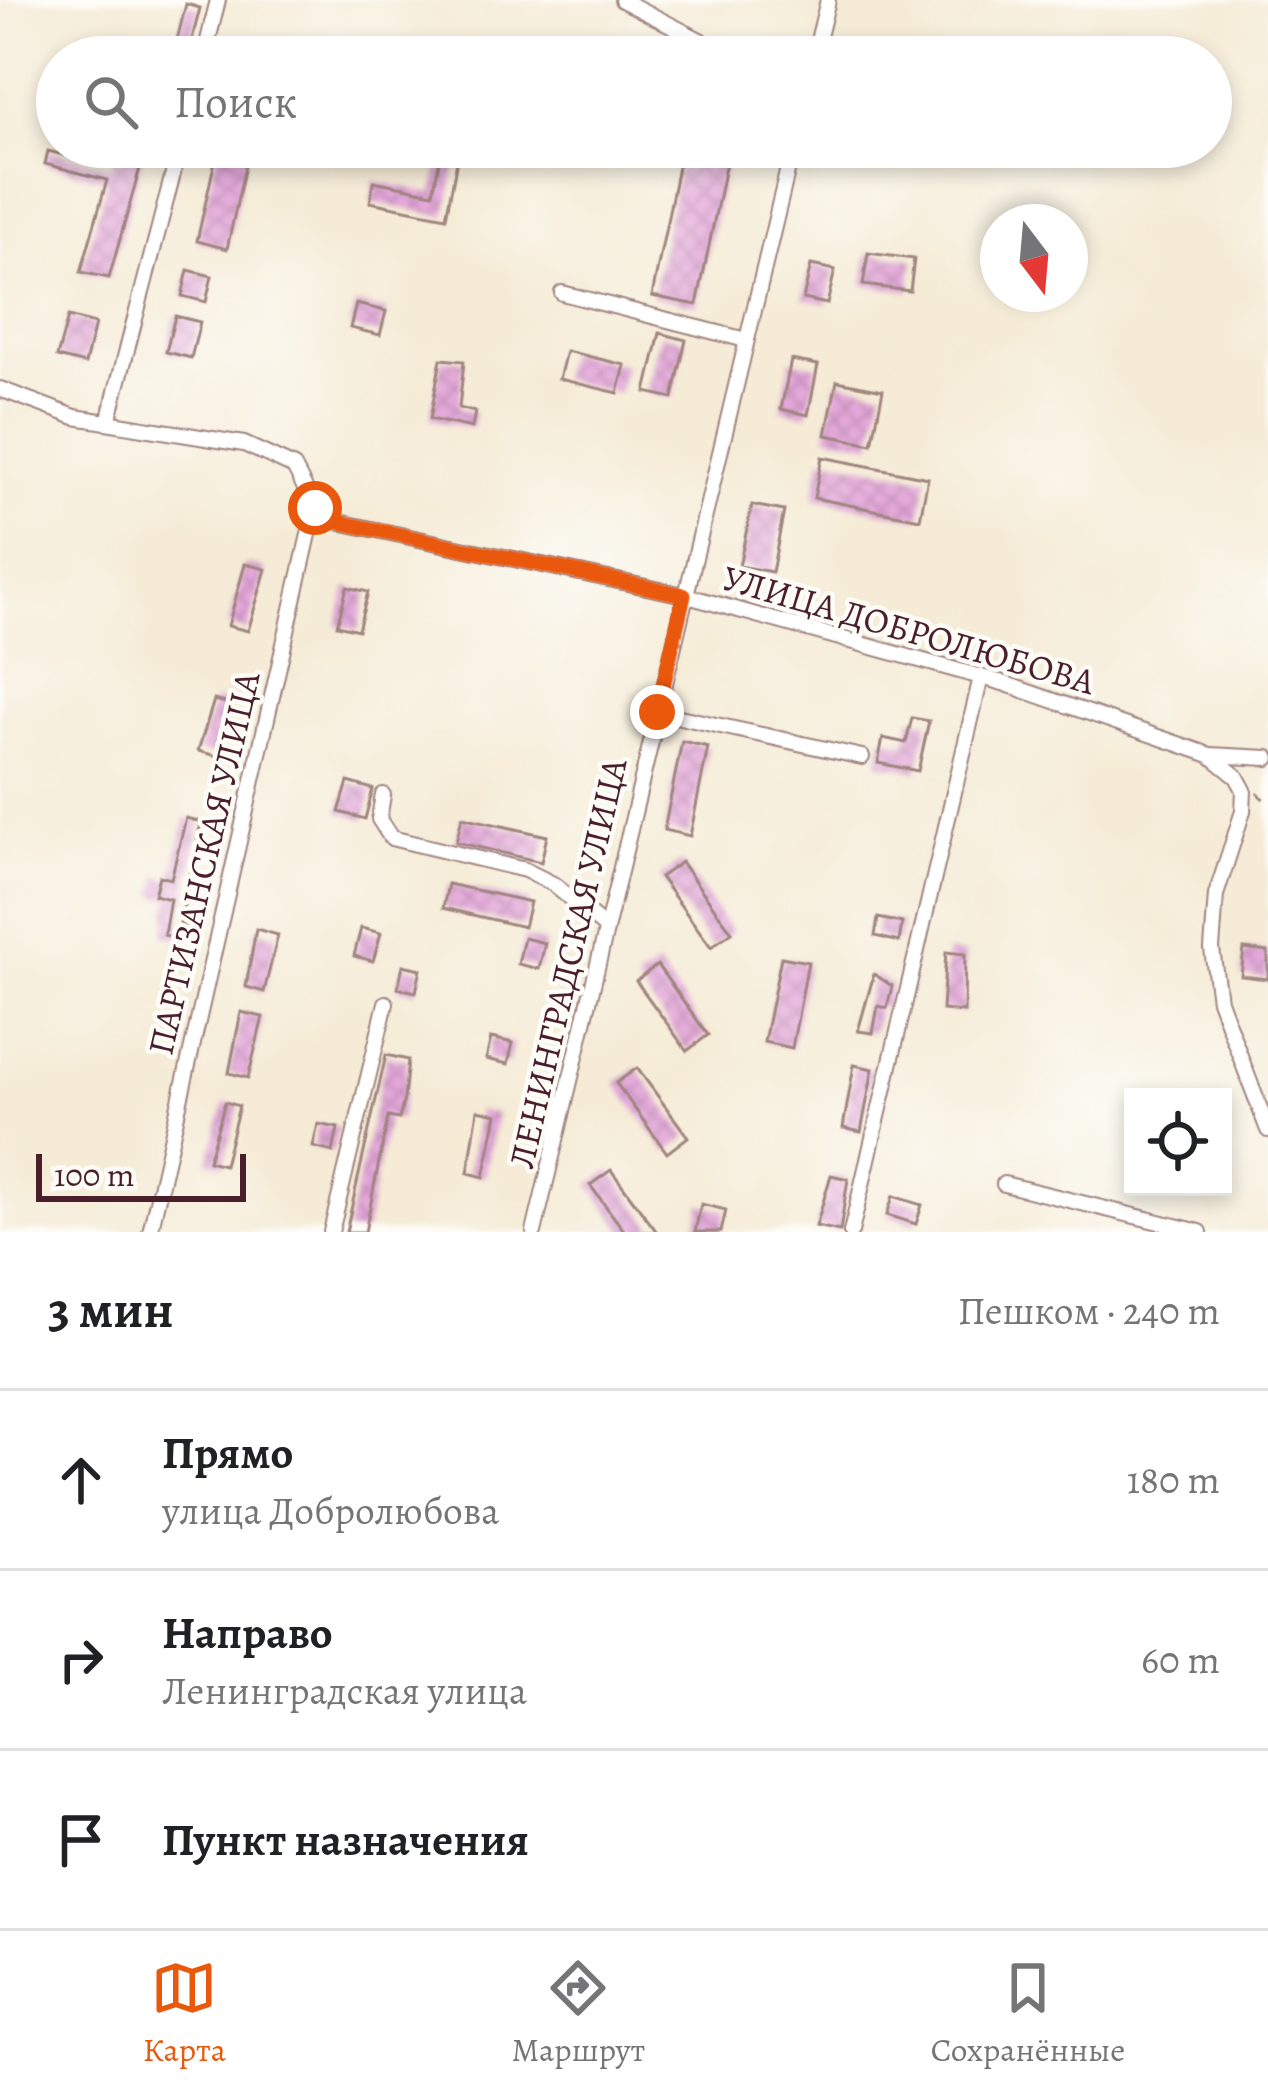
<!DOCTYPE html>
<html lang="ru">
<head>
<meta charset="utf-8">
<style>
  :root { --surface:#fff; --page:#f6f6f6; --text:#202124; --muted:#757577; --line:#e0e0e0; --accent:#ea580c }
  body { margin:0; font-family:Alegreya,serif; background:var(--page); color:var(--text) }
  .controls { position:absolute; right:36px; bottom:36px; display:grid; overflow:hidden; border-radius:0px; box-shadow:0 6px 18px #0003 }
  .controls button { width:108px; height:108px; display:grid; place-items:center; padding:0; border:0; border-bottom:3px solid var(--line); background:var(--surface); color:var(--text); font:60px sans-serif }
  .compass { position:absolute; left:980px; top:204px; width:108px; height:108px; border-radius:50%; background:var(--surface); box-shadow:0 6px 18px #0003; rotate:164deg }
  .scale { position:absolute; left:36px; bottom:30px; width:210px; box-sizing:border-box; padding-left:12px; border:6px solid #4a1f2b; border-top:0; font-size:33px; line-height:42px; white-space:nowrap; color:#4a1f2b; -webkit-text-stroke:9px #fdfcf7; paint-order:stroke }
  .stop { position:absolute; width:36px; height:36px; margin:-27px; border:9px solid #ea580c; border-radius:50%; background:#fff }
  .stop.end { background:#ea580c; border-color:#fff; box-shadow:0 3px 12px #0008 }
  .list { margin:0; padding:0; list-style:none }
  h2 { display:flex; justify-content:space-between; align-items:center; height:156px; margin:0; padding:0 48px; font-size:51px }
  h2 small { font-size:39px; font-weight:400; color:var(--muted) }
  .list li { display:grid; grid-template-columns:78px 1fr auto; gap:36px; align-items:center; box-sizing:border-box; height:180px; padding:0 48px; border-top:3px solid var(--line) }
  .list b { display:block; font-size:45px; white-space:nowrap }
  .list p { margin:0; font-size:39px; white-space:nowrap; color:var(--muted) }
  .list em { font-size:39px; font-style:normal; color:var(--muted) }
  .icon { flex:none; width:66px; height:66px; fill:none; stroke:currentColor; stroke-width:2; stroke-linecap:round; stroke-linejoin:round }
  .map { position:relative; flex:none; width:1268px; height:1232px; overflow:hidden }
  .search { position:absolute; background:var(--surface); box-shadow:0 6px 18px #0003; left:36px; right:36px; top:36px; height:132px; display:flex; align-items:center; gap:30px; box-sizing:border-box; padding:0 42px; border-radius:66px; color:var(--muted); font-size:45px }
  .sheet { height:696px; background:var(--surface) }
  nav { display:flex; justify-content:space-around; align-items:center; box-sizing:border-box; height:168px; border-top:3px solid var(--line); background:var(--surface); font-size:33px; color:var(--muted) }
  nav a { display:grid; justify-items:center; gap:6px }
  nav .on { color:var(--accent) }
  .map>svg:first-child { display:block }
  .building { fill:url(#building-cross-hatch) }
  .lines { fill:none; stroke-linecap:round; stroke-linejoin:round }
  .minor-casing { stroke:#a08580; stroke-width:18 }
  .path { stroke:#a08580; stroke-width:3; stroke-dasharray:9 9; stroke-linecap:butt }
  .minor { stroke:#fff; stroke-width:14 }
  .route { stroke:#ea580c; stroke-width:15 }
  .labels { text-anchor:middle; stroke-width:9; stroke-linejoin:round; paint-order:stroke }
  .street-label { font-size:36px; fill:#4a1f2b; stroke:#fdfcf7 }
</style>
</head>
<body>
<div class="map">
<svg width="1268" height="1232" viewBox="0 0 1268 1232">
  <defs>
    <pattern id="building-cross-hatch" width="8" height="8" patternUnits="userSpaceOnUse" patternTransform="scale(3)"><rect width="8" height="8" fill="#e3a7d9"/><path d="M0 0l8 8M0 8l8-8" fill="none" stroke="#c48fba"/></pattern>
  </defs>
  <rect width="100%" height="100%" fill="#fdfcf7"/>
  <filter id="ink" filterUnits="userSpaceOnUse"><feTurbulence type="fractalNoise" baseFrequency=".00833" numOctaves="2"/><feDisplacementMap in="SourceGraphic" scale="24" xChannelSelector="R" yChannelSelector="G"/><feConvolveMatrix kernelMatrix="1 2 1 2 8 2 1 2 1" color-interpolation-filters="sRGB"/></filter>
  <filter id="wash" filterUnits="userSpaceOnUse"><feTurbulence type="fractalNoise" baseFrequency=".004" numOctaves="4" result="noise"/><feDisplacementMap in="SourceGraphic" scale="48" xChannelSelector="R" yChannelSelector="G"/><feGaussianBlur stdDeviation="2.7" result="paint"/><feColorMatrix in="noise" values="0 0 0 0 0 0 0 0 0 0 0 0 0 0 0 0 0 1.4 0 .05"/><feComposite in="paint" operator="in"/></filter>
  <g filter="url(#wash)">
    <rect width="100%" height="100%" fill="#f5ebd6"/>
    <g id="blocks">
      <g class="building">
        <path d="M186,4l14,4 -10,39 -14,-3z"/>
        <path d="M117,147h29l-37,131 -28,-6 26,-92 -62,-16 3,-13 64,16z"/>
        <path d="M218,147h31l-22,102 -30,-8z"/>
        <path d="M442,147l17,3 -13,67 -76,-15 4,-21 59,12z"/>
        <path d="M682,147h47l-32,158 -45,-9z"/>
        <path d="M868,253l46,6 -4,32 -47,-6z"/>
        <path d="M811,265l24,5 -8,34 -24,-5z"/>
        <path d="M188,270l24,6 -6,26 -24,-6z"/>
        <path d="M356,304l30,7 -6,24 -30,-7z"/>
        <path d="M175,316l25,6 -9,36 -25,-6z"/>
        <path d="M68,317l27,7 -10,40 -28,-7z"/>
        <path d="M660,333l26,7 -13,58 -27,-6z"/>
        <path d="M566,351l59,14 -7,28 -59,-14z"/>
        <path d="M441,359l23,2 -5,47 16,4 -3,16 -42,-9z"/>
        <path d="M791,360l27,5 -10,50 -27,-6z"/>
        <path d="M837,381l46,9 -11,54 -46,-9z"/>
        <path d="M822,457l106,21 -8,41 -106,-21z"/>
        <path d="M752,505l32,6 -12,61 -33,-6z"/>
        <path d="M245,564l21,5 -18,62 -20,-5z"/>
        <path d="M347,587l21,5 -10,38 -21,-5z"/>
        <path d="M214,700l16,4 -13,52 -19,-5z"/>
        <path d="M912,718l17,3 -11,50 -40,-8 5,-25 23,5z"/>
        <path d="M682,741l26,6 -18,89 -26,-6z"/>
        <path d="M348,782l25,7 -8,30 -26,-7z"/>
        <path d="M462,817l85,19 -6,26 -85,-20z"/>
        <path d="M186,818l15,4 -21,102 6,2 -4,14 -18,-5 6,-36 -16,-4 5,-19 12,3z"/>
        <path d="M681,862l51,70 -21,15 -51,-70z"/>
        <path d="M448,884l82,18 -6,25 -81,-19z"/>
        <path d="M878,918l24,5 -3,19 -24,-6z"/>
        <path d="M361,928l20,5 -8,28 -19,-5z"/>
        <path d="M256,929l22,6 -14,57 -18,-5z"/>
        <path d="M524,938l21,5 -6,26 -21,-5z"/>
        <path d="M1244,949l24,3v27l-27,-3z"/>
        <path d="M946,952l19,2 -1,58 -22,-2z"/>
        <path d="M781,957l27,5 -16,86 -28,-6z"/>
        <path d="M403,965l18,4 -5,23 -18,-4z"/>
        <path d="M657,965l51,70 -21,16 -51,-70z"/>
        <path d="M874,974l18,12 -5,22 -9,-2 -5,27 -15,-2z"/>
        <path d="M241,1012l22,5 -15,61 -19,-5z"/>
        <path d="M491,1038l22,5 -5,21 -22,-5z"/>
        <path d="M386,1055l22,5 -4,39 -5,20 -11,-2 -23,115h-19z"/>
        <path d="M854,1065l19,4 -12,63 -18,-4z"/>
        <path d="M637,1068l51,69 -21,16 -51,-70z"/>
        <path d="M225,1102l14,4 -15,59 -16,-4z"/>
        <path d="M478,1110l19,4 -13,63 -16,-4z"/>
        <path d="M318,1124l20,4 -5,24 -20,-5z"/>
        <path d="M611,1170l46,62h-32l-35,-47z"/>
        <path d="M831,1175l17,4 -8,52 -24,-5z"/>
        <path d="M893,1196l29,9 -6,19 -29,-9z"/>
        <path d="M701,1204l25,6 -5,22h-26z"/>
      </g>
    </g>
  </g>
  <g filter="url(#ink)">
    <use href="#blocks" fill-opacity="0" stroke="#a08580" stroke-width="3"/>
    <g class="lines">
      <g class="minor-casing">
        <g id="minor">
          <path d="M622,0l111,57"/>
          <path d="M204,57l14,-57"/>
          <path d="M814,57l14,-57"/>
          <path d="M562,293l184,47"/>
          <path d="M0,389l75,28 169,27 50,23 21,41 19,13 350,74 319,88 207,72 58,3"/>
          <path d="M108,422l72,-275"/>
          <path d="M657,712l205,45"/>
          <path d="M1210,755l27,22 7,13 -1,21 -27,84 -4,54 7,51 49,130"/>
          <path d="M383,795l-4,24 12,19 134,32 28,14 53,44"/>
          <path d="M1004,1184l196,48"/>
          <path d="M150,1232l165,-724"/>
          <path d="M331,1232l55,-229"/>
          <path d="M534,1232l259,-1085"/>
          <path d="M851,1232l130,-555"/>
        </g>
      </g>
      <path class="path" d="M1257,793l11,10"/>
      <use href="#minor" class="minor"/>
    </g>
  </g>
  <g class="lines" filter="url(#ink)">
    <path class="route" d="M315,508l19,13 350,74 -27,117"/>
  </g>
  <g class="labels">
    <g class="street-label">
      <text transform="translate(909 629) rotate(16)" y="13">УЛИЦА ДОБРОЛЮБОВА</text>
      <text transform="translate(203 863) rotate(-77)" y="13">ПАРТИЗАНСКАЯ УЛИЦА</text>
      <text transform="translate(567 963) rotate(-77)" y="13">ЛЕНИНГРАДСКАЯ УЛИЦА</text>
    </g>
  </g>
</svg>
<div class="controls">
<button><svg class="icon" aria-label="locate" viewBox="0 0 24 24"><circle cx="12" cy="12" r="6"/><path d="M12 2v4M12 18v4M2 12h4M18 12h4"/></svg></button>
</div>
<svg class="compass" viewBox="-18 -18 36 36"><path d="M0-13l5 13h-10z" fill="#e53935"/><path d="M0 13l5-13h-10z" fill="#757577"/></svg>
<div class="scale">100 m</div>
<div class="stop" style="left:315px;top:508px"></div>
<div class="stop end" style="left:657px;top:712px"></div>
<div class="search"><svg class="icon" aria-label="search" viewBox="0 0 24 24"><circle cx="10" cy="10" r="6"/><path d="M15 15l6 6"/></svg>Поиск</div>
</div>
<section class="sheet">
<h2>3 мин<small>Пешком · 240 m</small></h2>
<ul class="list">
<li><svg class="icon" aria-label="ahead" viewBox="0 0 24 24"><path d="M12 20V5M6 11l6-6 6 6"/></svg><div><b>Прямо</b><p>улица Добролюбова</p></div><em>180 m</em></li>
<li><svg class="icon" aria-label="right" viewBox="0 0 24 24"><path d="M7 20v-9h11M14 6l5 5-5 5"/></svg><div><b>Направо</b><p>Ленинградская улица</p></div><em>60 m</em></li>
<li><svg class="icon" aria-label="arrive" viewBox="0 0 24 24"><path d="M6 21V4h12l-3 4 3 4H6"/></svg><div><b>Пункт назначения</b></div></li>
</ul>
</section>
<nav>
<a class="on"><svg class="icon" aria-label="map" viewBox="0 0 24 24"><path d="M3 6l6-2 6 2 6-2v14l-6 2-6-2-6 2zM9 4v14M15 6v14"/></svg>Карта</a>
<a><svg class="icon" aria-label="directions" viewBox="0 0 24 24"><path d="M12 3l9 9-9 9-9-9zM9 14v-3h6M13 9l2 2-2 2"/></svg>Маршрут</a>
<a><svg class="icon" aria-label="saved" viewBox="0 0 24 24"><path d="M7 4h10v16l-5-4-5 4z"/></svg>Сохранённые</a>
</nav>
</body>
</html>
